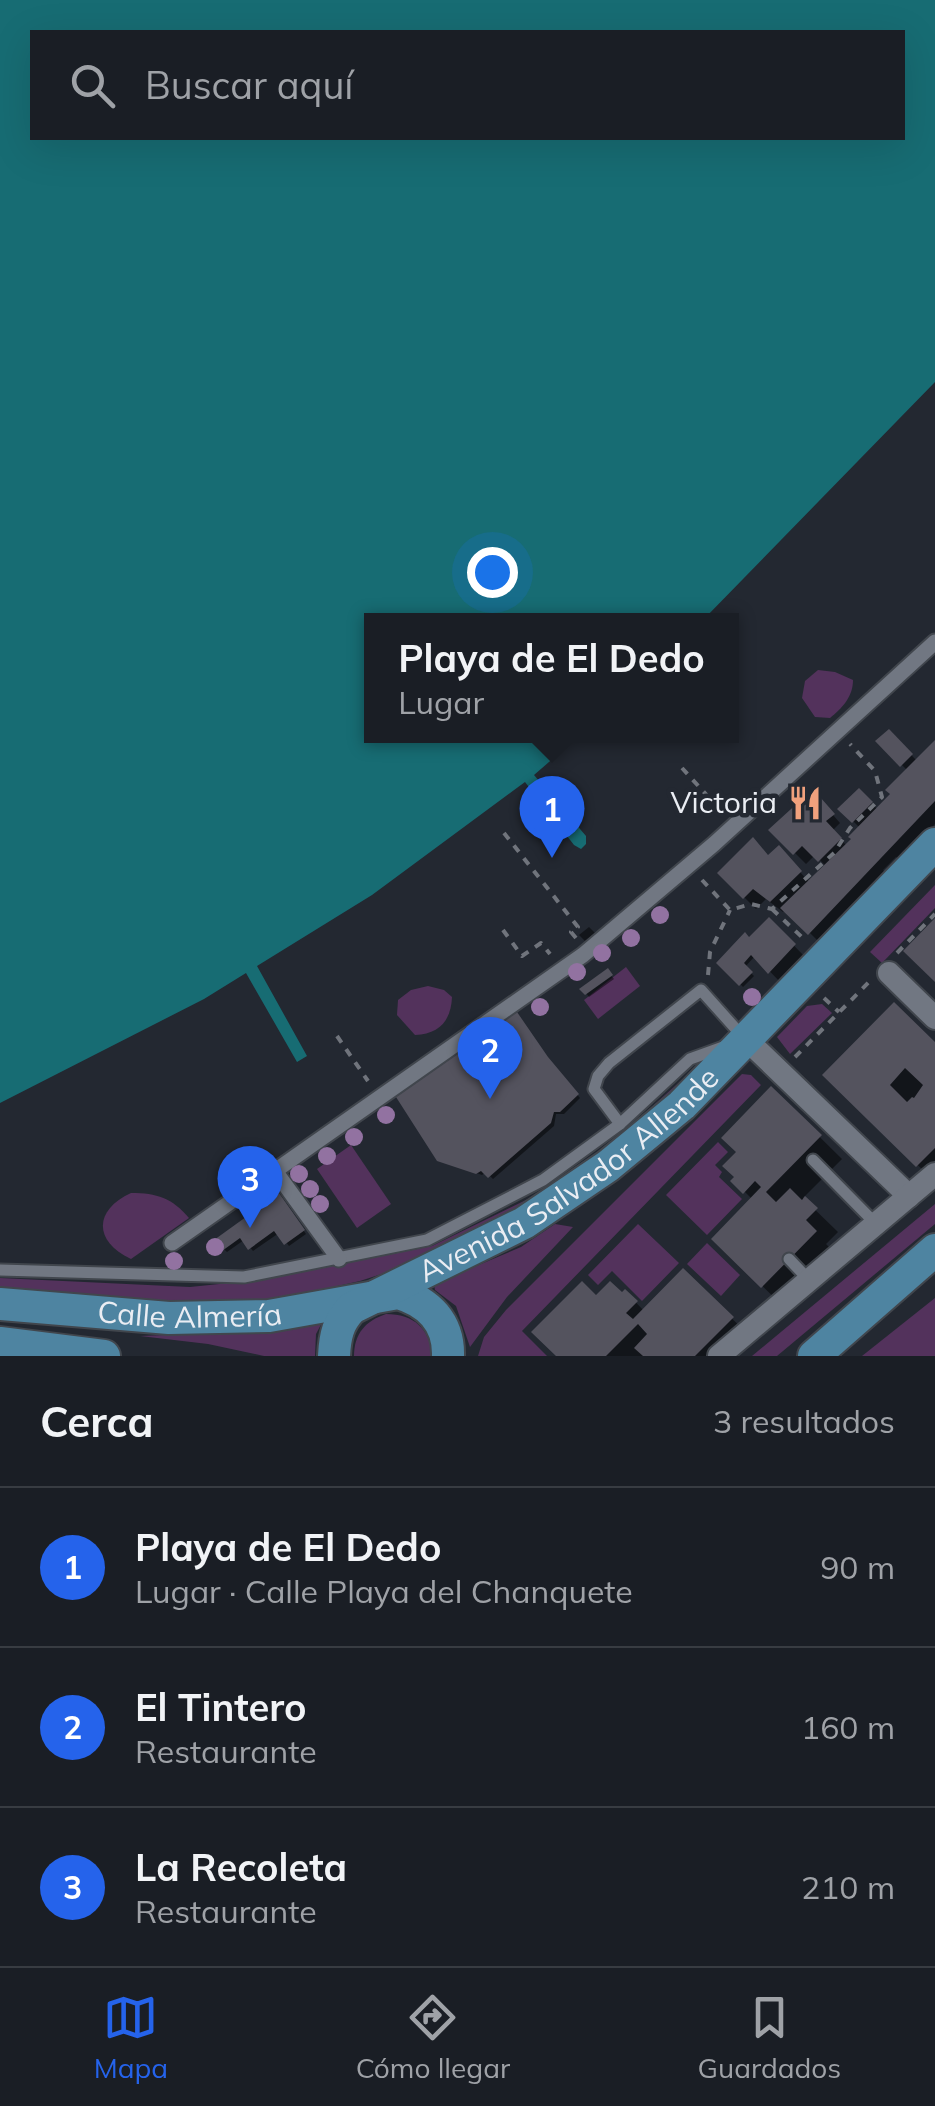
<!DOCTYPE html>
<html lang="es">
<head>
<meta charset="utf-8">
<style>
  :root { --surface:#1a1e25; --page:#272b32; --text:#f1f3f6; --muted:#9fa2a7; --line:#383c42; --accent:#2563eb }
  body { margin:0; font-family:Mulish,sans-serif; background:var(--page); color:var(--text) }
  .you { position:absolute; left:492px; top:572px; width:35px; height:35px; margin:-25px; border:8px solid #fff; border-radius:50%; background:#1a73e8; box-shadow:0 0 0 15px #1a73e833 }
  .badge { display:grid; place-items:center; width:65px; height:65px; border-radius:50%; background:var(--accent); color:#fff; font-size:32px; font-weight:700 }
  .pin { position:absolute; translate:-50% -82px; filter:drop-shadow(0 2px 5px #0008) }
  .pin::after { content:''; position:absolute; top:52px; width:35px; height:30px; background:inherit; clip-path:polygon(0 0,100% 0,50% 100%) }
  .popup { position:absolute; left:364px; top:613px; width:375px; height:130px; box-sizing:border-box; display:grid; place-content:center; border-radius:0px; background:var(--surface); filter:drop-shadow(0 2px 8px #0005); font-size:32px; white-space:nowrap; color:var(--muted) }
  .popup b { font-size:38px; color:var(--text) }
  .popup::after { content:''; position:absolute; left:50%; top:100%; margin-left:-20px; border:20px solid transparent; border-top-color:var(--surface) }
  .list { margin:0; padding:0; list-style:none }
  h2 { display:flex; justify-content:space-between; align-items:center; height:130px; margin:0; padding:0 40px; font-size:42px }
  h2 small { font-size:32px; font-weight:400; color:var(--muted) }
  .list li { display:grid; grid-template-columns:65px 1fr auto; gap:30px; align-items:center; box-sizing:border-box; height:160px; padding:0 40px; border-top:2px solid var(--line) }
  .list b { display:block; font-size:38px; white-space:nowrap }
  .list p { margin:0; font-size:32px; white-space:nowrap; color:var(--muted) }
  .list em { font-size:32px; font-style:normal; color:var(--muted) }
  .icon { flex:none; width:55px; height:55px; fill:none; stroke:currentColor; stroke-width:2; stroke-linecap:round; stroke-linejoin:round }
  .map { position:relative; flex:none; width:935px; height:1356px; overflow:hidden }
  .search { position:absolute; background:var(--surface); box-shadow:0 10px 40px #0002; left:30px; right:30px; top:30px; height:110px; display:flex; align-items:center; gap:25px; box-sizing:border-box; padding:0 35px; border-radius:0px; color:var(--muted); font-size:38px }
  .sheet { height:610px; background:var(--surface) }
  nav { display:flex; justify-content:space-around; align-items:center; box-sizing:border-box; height:140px; border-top:2px solid var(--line); background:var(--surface); font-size:28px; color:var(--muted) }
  nav a { display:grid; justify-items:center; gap:5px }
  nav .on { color:var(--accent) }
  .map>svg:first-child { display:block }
  .green { fill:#53325c }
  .water { fill:#176c73; fill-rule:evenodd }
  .shadow { fill:#0007 }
  .building { fill:#54535e; fill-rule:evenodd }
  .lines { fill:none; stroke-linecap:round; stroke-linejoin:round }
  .service-casing { stroke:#41464d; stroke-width:15 }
  .pedestrian-casing { stroke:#41464d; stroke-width:19 }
  .minor-casing { stroke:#41464d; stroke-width:26 }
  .primary-casing { stroke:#41464d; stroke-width:36 }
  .path { stroke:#70747c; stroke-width:4; stroke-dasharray:8 8; stroke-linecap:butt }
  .service { stroke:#717782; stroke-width:11 }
  .pedestrian { stroke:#717782; stroke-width:15 }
  .minor { stroke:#717782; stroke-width:22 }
  .primary { stroke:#4e84a1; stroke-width:32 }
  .tree { fill:#9272a1 }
  .labels { text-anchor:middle; stroke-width:9; stroke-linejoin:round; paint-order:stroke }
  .poi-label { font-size:30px; fill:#eaedf3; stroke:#232831; text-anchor:end }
  .street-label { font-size:30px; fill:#eaedf3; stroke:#232831 }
</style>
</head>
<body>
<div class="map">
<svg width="935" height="1356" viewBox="0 0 935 1356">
  <rect width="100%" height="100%" fill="#232831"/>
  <g class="green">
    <path d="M818,670l17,2 18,8c0,17 -11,28 -23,38l-15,-1 -13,-19 3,-17z"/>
    <path d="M935,885v23l-53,55 -12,-11z"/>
    <path d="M626,967l14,19 -42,33 -14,-19z"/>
    <path d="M428,986l16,4 8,7c-1,24 -13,37 -37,38l-18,-20 1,-15 13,-10z"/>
    <path d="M822,1004l10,9 -42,41 -13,-17 30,-31z"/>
    <path d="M694,1069l-91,90 -166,97 -77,25 -85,19 -85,8 -190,-19v-11l190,9 77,-8 165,-33 96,-47 70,-44z"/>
    <path d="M742,1074l9,1 10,10 -239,246 25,25h-69l6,-19 22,-27z"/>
    <path d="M718,1142l10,10 -13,13 7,7 -3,5 23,22 -35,36 -41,-40z"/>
    <path d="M351,1145l40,59 -34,24 -40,-59z"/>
    <path d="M131,1193c26,0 41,5 58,25l-58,41c-38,-18 -37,-49 0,-66z"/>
    <path d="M935,1204v20l-158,132h-25z"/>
    <path d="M555,1224l18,3 -66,70 -37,50 -14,-41 -21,-16 -1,-6 87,-37z"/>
    <path d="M638,1224l41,39 -37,38 -30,-30 -14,14 -10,-10z"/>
    <path d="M707,1243l33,32 -19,21 -34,-32z"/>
    <path d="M935,1298v58h-73z"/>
    <path d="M386,1314c28,0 44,15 46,42h-78c0,-22 11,-35 32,-42z"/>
    <path d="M325,1317l-9,17 -1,22h-51l-56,-12 -68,-8 143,-6z"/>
  </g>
  <path class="water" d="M0,0h935v382l-232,238h-331v116h207l-45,39 52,61v8l-5,5 -7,-4 -49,-63 -153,113 -115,71 50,90 -10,6 -51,-89 -42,26 -204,104zM32,32h870v106h-870z"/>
  <g class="shadow">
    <path d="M889,732l28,29h18v63l-34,37 -5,-4 -13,13 4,4 -66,70 -35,-35 -3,3 -17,-13 -10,10 -36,-36 49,-16 10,-8 31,34 17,-16 -12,-12 -9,9 -34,-34 48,-30 20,23 -8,8 16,16 12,-19 -19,-19 18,-18 19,19 15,-16 15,-23 -29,-29z"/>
    <path d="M769,920l37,38 -25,25 -26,-27 -10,11 9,9 -11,11 -23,-24z"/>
    <path d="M589,927l6,6 -10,8 -6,-6z"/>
    <path d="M607,971l7,8 -25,18 -6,-8z"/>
    <path d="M935,1046v136l-109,-107z"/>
    <path d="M551,1063l29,35 -16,16h-8l-2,12 -61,53 -7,-7 -4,3 -43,-16z"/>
    <path d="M771,1089l71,70 -39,39 35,34 -12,12 11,11 -52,53 -71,-69 39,-39 -19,-19 5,-29z"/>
    <path d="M281,1199l25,35 -17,12 -10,-13 -26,18 -9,-11 -17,12 -3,-3z"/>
    <path d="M683,1271l71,69 -16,16h-179l37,-58 26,-2 4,-4 18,19z"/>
  </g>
  <g class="building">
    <path d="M889,729l24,25 -13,13 -25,-26z"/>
    <path d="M935,740v61l-127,134 -28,-27 71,-69 -3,-2 42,-43 -5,-4z"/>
    <path d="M859,788l14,14 -21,21 -15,-14z"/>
    <path d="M813,789l22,25 -9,7 16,17 -24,24 -16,-16 -9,9 -25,-25z"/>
    <path d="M753,837l15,18 11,-10 23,26 -32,31 -17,-13 -10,10 -26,-26z"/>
    <path d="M769,917l27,27 -28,30 -17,-19 -7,8 9,9 -14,14 -23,-23 29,-31 4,5z"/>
    <path d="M935,918v64l-32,-31z"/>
    <path d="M608,968l5,7 -28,20 -6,-6z"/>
    <path d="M894,1002l41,40v106l-19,19 -94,-92zM905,1068l18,17 -9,13 -2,-1 -5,5 -17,-17z"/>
    <path d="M517,1012l31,45 31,37 -19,18h-6l-3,11 -63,55 -7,-7 -5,3 -39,-13 -41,-64z"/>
    <path d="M771,1086l51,49 -56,57 10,10 14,-14 12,12 3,-4 13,12 -12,12 11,11 -56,57 -50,-49 50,-52 -6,-6 -12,13 -13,-13 4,-4 -12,-11 14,-14 -15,-14z"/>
    <path d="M279,1193l26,37 -21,15 -10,-14 -26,19 -8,-12 -18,13 -8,-11z"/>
    <path d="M683,1268l51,49 -39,39h-52l-9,-8 13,-14 -9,-10 -32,32h-50l-25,-24 51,-51 14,14 14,-14 12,11 3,-3 13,12 -12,12 7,6z"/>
  </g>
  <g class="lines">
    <g class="service-casing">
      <g id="service">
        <path d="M620,1124l-26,-35 4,-13 11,-13 92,-73 43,48"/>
        <path d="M813,1160l63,64"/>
        <path d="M789,1259l20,21"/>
        <path d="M0,1270l244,7 183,-37 116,-60 77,-56 70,-65 36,-13"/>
      </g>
    </g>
    <g class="pedestrian-casing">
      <g id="pedestrian">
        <path d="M275,1171l64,88"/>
        <path d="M172,1243l411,-288 131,-111 221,-202"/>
      </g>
    </g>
    <g class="minor-casing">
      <g id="minor">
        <path d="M889,973l46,45"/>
        <path d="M746,1039l163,157"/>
        <path d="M719,1356l216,-182"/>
      </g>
    </g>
    <g class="primary-casing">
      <g id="primary">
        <path id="s1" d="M0,1304l169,14 100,-2 129,-23c31,9 51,30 50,63"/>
        <path d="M0,1343l104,13"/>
        <path id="s2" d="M334,1356c1,-20 4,-34 18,-48l172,-85 84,-57 74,-61 253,-261"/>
        <path d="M814,1356l121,-106"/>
      </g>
    </g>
    <g class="path">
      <path d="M682,768l40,44"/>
      <path d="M504,833l74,94 -7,5 5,6"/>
      <path d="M702,880l28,30 21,-6 21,5 62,-56 16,-25 32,-31 -7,-26 -25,-27"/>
      <path d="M772,909l33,31"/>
      <path d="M503,930l19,26 19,-13 9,11"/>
      <path d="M897,953l38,-39"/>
      <path d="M708,975l2,-23 20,-42"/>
      <path d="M824,998l15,14"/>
      <path d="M337,1036l31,45"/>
      <path d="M795,1057l74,-75"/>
    </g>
    <use href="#service" class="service"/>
    <use href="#pedestrian" class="pedestrian"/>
    <use href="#minor" class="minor"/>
    <use href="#primary" class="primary"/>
  </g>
  <g class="tree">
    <circle cx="660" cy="915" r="9"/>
    <circle cx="631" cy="938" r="9"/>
    <circle cx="602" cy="953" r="9"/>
    <circle cx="577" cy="972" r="9"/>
    <circle cx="752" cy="997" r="9"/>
    <circle cx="540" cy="1007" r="9"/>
    <circle cx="386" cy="1115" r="9"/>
    <circle cx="354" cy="1137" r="9"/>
    <circle cx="327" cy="1156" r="9"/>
    <circle cx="299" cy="1174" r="9"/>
    <circle cx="310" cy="1189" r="9"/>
    <circle cx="320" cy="1204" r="9"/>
    <circle cx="215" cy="1247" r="9"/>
    <circle cx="174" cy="1261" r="9"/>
  </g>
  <defs>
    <g id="restaurant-bare" transform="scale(2.7)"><path d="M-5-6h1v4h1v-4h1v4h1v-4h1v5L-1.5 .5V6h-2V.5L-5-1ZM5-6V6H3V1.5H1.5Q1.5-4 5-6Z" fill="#f1a17d" stroke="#232831" stroke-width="2.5" paint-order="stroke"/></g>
  </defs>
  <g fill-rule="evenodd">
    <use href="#restaurant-bare" x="805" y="803"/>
  </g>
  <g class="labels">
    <g class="poi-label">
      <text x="777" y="813">Victoria</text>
    </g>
    <g class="street-label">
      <text dy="10" stroke="none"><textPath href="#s2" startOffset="308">Avenida Salvador Allende</textPath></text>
      <text dy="10" stroke="none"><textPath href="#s1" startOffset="190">Calle Almería</textPath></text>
    </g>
  </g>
</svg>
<div class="you"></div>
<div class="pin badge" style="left:552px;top:858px">1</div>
<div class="popup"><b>Playa de El Dedo</b>Lugar</div>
<div class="pin badge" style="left:490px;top:1099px">2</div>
<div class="pin badge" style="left:250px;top:1228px">3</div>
<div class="search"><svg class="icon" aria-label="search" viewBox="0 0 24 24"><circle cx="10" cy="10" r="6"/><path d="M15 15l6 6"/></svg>Buscar aquí</div>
</div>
<section class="sheet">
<h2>Cerca<small>3 resultados</small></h2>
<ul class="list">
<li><span class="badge">1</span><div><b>Playa de El Dedo</b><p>Lugar · Calle Playa del Chanquete</p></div><em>90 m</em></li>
<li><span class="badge">2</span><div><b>El Tintero</b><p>Restaurante</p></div><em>160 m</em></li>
<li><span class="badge">3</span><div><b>La Recoleta</b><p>Restaurante</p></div><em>210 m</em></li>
</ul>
</section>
<nav>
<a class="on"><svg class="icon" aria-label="map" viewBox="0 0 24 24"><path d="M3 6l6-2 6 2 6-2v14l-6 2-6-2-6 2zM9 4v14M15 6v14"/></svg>Mapa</a>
<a><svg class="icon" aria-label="directions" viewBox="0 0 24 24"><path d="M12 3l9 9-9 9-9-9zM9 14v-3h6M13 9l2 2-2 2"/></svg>Cómo llegar</a>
<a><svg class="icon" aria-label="saved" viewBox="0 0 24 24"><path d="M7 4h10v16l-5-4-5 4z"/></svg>Guardados</a>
</nav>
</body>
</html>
